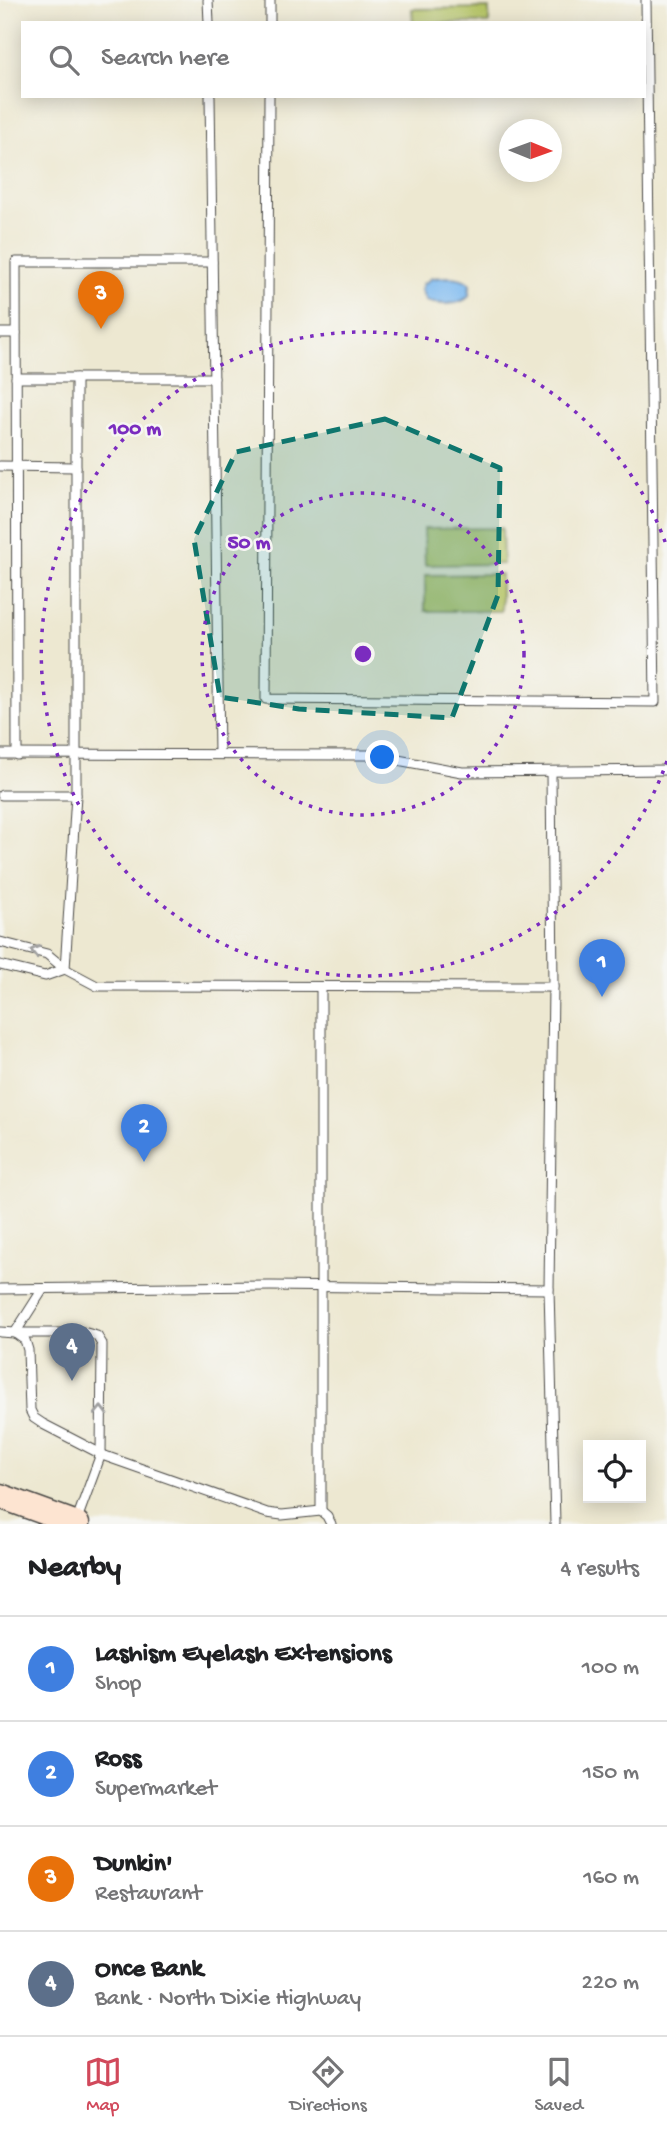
<!DOCTYPE html>
<html lang="en">
<head>
<meta charset="utf-8">
<style>
  :root { --surface:#fff; --page:#f2f2f2; --text:#202124; --muted:#757577; --line:#e0e0e0; --accent:#d1495b }
  body { margin:0; font-family:"Gochi Hand",sans-serif; background:var(--page); color:var(--text) }
  .controls { position:absolute; right:21px; bottom:21px; display:grid; overflow:hidden; border-radius:0px; box-shadow:0 4px 18px #0003 }
  .controls button { width:63px; height:63px; display:grid; place-items:center; padding:0; border:0; border-bottom:2px solid var(--line); background:var(--surface); color:var(--text); font:35px sans-serif }
  .compass { position:absolute; left:499px; top:119px; width:63px; height:63px; border-radius:50%; background:var(--surface); box-shadow:0 4px 18px #0003; rotate:91deg }
  .you { position:absolute; left:383px; top:758px; width:24px; height:24px; margin:-18px; border:5px solid #fff; border-radius:50%; background:#1a73e8; box-shadow:0 0 0 10px #1a73e833 }
  .badge { display:grid; place-items:center; width:46px; height:46px; border-radius:50%; background:var(--accent); color:#fff; font-size:23px; font-weight:700 }
  .pin { position:absolute; translate:-50% -58px; filter:drop-shadow(0 2px 4px #0008) }
  .pin::after { content:''; position:absolute; top:37px; width:24px; height:21px; background:inherit; clip-path:polygon(0 0,100% 0,50% 100%) }
  .list { margin:0; padding:0; list-style:none }
  h2 { display:flex; justify-content:space-between; align-items:center; height:91px; margin:0; padding:0 28px; font-size:30px }
  h2 small { font-size:23px; font-weight:400; color:var(--muted) }
  .list li { display:grid; grid-template-columns:46px 1fr auto; gap:21px; align-items:center; box-sizing:border-box; height:105px; padding:0 28px; border-top:2px solid var(--line) }
  .list b { display:block; font-size:26px; white-space:nowrap }
  .list p { margin:0; font-size:23px; white-space:nowrap; color:var(--muted) }
  .list em { font-size:23px; font-style:normal; color:var(--muted) }
  .icon { flex:none; width:38px; height:38px; fill:none; stroke:currentColor; stroke-width:2; stroke-linecap:round; stroke-linejoin:round }
  .map { position:relative; flex:none; width:667px; height:1524px; overflow:hidden }
  .search { position:absolute; background:var(--surface); box-shadow:0 4px 18px #0003; left:21px; right:21px; top:21px; height:77px; display:flex; align-items:center; gap:18px; box-sizing:border-box; padding:0 24px; border-radius:0px; color:var(--muted); font-size:26px }
  .sheet { height:511px; background:var(--surface) }
  nav { display:flex; justify-content:space-around; align-items:center; box-sizing:border-box; height:98px; border-top:2px solid var(--line); background:var(--surface); font-size:19px; color:var(--muted) }
  nav a { display:grid; justify-items:center; gap:4px }
  nav .on { color:var(--accent) }
  .map>svg:first-child { display:block }
  .green { fill:#b5c466; stroke:#707848; stroke-width:2 }
  .water { fill:#7ebaf0; stroke:#54728e; stroke-width:2 }
  .lines { fill:none; stroke-linecap:round; stroke-linejoin:round }
  .lane-casing { stroke:#484744; stroke-width:11 }
  .secondary-casing { stroke:#484744; stroke-width:27 }
  .lane { stroke:#fff; stroke-width:9 }
  .secondary { stroke:#fde4d1; stroke-width:24 }
  .oneway { stroke:#a0a0a0 }
  .marked { fill:#0f766e; fill-opacity:0.2; stroke:#0f766e; stroke-width:5; stroke-dasharray:14 9; stroke-linejoin:round }
  .ring { fill:none; stroke:#7b2cbf; stroke-width:3.5; stroke-dasharray:3.5 7 }
  .centre { fill:#7b2cbf; stroke:#f6f6f2; stroke-width:3.5 }
  .ring-label { font-size:21px; text-anchor:middle; font-weight:bold; fill:#7b2cbf; stroke:#f6f6f2; stroke-width:5; stroke-linejoin:round; paint-order:stroke }
</style>
</head>
<body>
<div class="map">
<svg width="667" height="1524" viewBox="0 0 667 1524">
  <rect width="100%" height="100%" fill="#f6f6f2"/>
  <filter id="ink" filterUnits="userSpaceOnUse"><feTurbulence type="fractalNoise" baseFrequency=".0143" numOctaves="2"/><feDisplacementMap in="SourceGraphic" scale="14" xChannelSelector="R" yChannelSelector="G"/><feConvolveMatrix kernelMatrix="1 2 1 2 8 2 1 2 1" color-interpolation-filters="sRGB"/></filter>
  <filter id="wash" filterUnits="userSpaceOnUse"><feTurbulence type="fractalNoise" baseFrequency=".00686" numOctaves="4" result="noise"/><feDisplacementMap in="SourceGraphic" scale="28" xChannelSelector="R" yChannelSelector="G"/><feGaussianBlur stdDeviation="1.57" result="paint"/><feColorMatrix in="noise" values="0 0 0 0 0 0 0 0 0 0 0 0 0 0 0 0 0 1.4 0 .05"/><feComposite in="paint" operator="in"/></filter>
  <g filter="url(#wash)">
    <rect width="100%" height="100%" fill="#ede8d1"/>
    <g class="green">
      <path d="M489,8v15h-76l-1,-14z"/>
      <path d="M502,528l1,36 -78,1 -1,-36z"/>
      <path d="M501,574v37h-76v-36z"/>
    </g>
    <path class="water" d="M432,278c13,0 28,-4 38,6l-1,12c-9,10 -31,9 -43,5l-5,-11 2,-6z"/>
  </g>
  <g filter="url(#ink)">
    <g class="lines">
      <g class="lane-casing">
        <g id="lane">
          <path d="M208,0l1,23"/>
          <path d="M270,23v-23"/>
          <path d="M210,96l9,658"/>
          <path d="M269,96l-3,603 389,3 -9,-702"/>
          <path d="M0,333h16"/>
          <path d="M16,378h198"/>
          <path d="M0,466l76,1"/>
          <path d="M0,754l371,1 91,17 205,-2"/>
          <path d="M17,755l-1,-493h196"/>
          <path d="M551,772l2,215 -4,302 6,235"/>
          <path d="M2,795h74"/>
          <path d="M0,942l47,12 18,15 32,17 456,1"/>
          <path d="M0,965l45,11 20,-7"/>
          <path d="M65,969l11,-174v-417"/>
          <path d="M321,987v524"/>
          <path d="M0,1289l270,-3 279,3"/>
          <path d="M0,1332l15,1 28,-44"/>
          <path d="M15,1333l10,7 3,10 2,60 4,8 9,6 62,32 162,57 15,2 39,-4 6,5 4,8"/>
          <path d="M15,1333h49"/>
          <path d="M76,1522l25,-68 1,-110 -5,-8 -14,-4"/>
        </g>
      </g>
      <g class="secondary-casing">
        <path id="secondary" d="M0,1496l77,28"/>
      </g>
      <use href="#lane" class="lane"/>
      <use href="#secondary" class="secondary"/>
    </g>
    <defs><path id="oneway-chevron" d="M-2-3.5L2.5 0L-2 3.5" fill="none" stroke-width="1.6" stroke-linecap="round" stroke-linejoin="round" transform="scale(1.75)"/></defs>
    <g class="oneway">
      <use href="#oneway-chevron" transform="translate(35 951) rotate(-166)"/>
      <use href="#oneway-chevron" transform="translate(101 1411) rotate(-89)"/>
    </g>
  </g>
  <path class="marked" d="M385,419l115,49 -2,127 -46,123 -153,-9 -79,-12 -26,-158 42,-87z"/>
  <g class="ring">
    <circle cx="363" cy="654" r="161"/>
    <path d="M667 761A322 322 0 1 1 667 547"/>
  </g>
  <circle cx="363" cy="654" r="10" class="centre"/>
  <g class="ring-label">
    <text x="135" y="434">100 m</text>
    <text x="249" y="548">50 m</text>
  </g>
</svg>
<div class="controls">
<button><svg class="icon" aria-label="locate" viewBox="0 0 24 24"><circle cx="12" cy="12" r="6"/><path d="M12 2v4M12 18v4M2 12h4M18 12h4"/></svg></button>
</div>
<svg class="compass" viewBox="-18 -18 36 36"><path d="M0-13l5 13h-10z" fill="#e53935"/><path d="M0 13l5-13h-10z" fill="#757577"/></svg>
<div class="you"></div>
<div class="pin badge" style="left:602px;top:997px;background:#3f7fe0">1</div>
<div class="pin badge" style="left:144px;top:1162px;background:#3f7fe0">2</div>
<div class="pin badge" style="left:101px;top:329px;background:#e8710a">3</div>
<div class="pin badge" style="left:72px;top:1381px;background:#5c6f8a">4</div>
<div class="search"><svg class="icon" aria-label="search" viewBox="0 0 24 24"><circle cx="10" cy="10" r="6"/><path d="M15 15l6 6"/></svg>Search here</div>
</div>
<section class="sheet">
<h2>Nearby<small>4 results</small></h2>
<ul class="list">
<li><span class="badge" style="background:#3f7fe0">1</span><div><b>Lashism Eyelash Extensions</b><p>Shop</p></div><em>100 m</em></li>
<li><span class="badge" style="background:#3f7fe0">2</span><div><b>Ross</b><p>Supermarket</p></div><em>150 m</em></li>
<li><span class="badge" style="background:#e8710a">3</span><div><b>Dunkin'</b><p>Restaurant</p></div><em>160 m</em></li>
<li><span class="badge" style="background:#5c6f8a">4</span><div><b>Once Bank</b><p>Bank · North Dixie Highway</p></div><em>220 m</em></li>
</ul>
</section>
<nav>
<a class="on"><svg class="icon" aria-label="map" viewBox="0 0 24 24"><path d="M3 6l6-2 6 2 6-2v14l-6 2-6-2-6 2zM9 4v14M15 6v14"/></svg>Map</a>
<a><svg class="icon" aria-label="directions" viewBox="0 0 24 24"><path d="M12 3l9 9-9 9-9-9zM9 14v-3h6M13 9l2 2-2 2"/></svg>Directions</a>
<a><svg class="icon" aria-label="saved" viewBox="0 0 24 24"><path d="M7 4h10v16l-5-4-5 4z"/></svg>Saved</a>
</nav>
</body>
</html>
